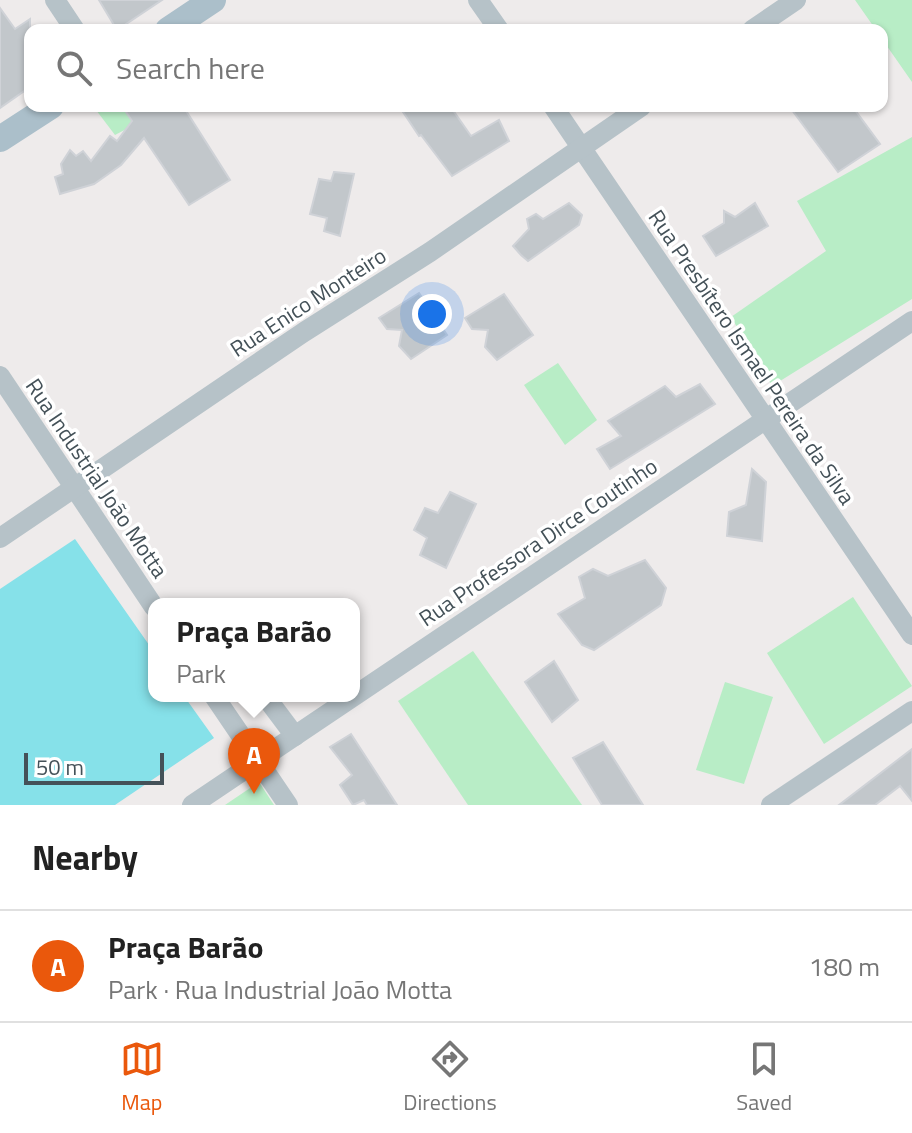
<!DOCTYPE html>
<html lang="en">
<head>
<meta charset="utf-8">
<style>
  :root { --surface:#fff; --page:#f2f2f2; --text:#222; --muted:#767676; --line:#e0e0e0; --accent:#ea580c }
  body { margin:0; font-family:"Titillium Web",sans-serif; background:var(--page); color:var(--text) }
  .scale { position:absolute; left:24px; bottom:20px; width:140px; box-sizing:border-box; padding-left:8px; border:4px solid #445158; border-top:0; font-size:22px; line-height:28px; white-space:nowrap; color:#445158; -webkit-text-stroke:6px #fff; paint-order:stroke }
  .you { position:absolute; left:432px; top:314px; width:28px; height:28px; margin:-20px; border:6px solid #fff; border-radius:50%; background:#1a73e8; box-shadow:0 0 0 12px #1a73e833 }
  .badge { display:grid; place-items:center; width:52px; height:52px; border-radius:50%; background:var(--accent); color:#fff; font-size:26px; font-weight:700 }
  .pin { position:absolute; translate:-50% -66px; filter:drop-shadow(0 2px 4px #0008) }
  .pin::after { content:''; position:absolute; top:42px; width:28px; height:24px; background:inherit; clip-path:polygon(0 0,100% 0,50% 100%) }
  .popup { position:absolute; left:148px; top:598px; width:212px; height:104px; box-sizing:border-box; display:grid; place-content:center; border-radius:16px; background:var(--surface); filter:drop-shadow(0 2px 6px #0005); font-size:26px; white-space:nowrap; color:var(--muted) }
  .popup b { font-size:30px; color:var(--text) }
  .popup::after { content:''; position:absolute; left:50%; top:100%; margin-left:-16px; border:16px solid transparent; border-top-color:var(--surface) }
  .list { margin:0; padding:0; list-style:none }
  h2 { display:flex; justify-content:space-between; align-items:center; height:104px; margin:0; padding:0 32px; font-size:34px }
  h2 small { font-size:26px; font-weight:400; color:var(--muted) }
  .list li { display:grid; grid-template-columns:52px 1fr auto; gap:24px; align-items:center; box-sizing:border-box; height:112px; padding:0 32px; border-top:2px solid var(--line) }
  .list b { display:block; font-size:30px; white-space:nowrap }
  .list p { margin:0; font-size:26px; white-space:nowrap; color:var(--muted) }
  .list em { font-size:26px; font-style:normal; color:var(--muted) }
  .icon { flex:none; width:44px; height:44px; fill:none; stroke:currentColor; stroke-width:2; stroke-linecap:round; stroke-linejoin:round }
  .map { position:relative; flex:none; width:912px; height:805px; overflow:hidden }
  .search { position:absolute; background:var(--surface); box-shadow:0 2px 6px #0004; left:24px; right:24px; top:24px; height:88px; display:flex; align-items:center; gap:20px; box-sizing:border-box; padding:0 28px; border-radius:16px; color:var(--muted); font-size:30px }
  .sheet { height:216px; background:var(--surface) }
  nav { display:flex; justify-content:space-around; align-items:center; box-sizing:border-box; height:112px; border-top:2px solid var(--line); background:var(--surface); font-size:22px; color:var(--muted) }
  nav a { display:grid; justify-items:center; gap:4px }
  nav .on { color:var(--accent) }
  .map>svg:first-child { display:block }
  .green { fill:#b8edc6 }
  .water { fill:#86e1e9 }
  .building { fill:#c2c7cb; stroke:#cfd2d7; stroke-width:2 }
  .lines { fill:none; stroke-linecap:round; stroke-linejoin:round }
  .minor { stroke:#b6c2c8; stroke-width:20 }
  .major { stroke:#abbfca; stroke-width:26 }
  .labels { text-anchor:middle; stroke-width:7; stroke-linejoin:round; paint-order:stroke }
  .street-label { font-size:22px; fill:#445158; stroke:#fff }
</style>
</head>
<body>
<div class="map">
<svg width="912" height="805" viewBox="0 0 912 805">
  <rect width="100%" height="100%" fill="#eeebeb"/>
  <g class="green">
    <path d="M855,0h57v82l-30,-43v-9h-6z"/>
    <path d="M93,106h29l12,19 -19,10z"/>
    <path d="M912,137v162l-140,87 -41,-69 95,-66 -29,-50z"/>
    <path d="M558,363l39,57 -32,25 -41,-60z"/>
    <path d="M853,597l59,89 -88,58 -57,-91z"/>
    <path d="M473,651l109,154h-114l-70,-104z"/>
    <path d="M725,682l48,15 -29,87 -48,-14z"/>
    <path d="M259,782l15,23h-49z"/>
  </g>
  <path class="water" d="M75,539l79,113v44h30l30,42 -99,67h-115v-216z"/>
  <g class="building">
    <path d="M99,0h63l-45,30z"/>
    <path d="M0,8l15,21 15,-10v68l-30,21z"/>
    <path d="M122,106h61l47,74 -41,25 -45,-67 -23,27 -27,19 -34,10 -5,-17 8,-3 -2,-10 9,-14 6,6 7,-5 8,10 19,-25 7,5 15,-20z"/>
    <path d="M399,106h51l21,30 28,-16 10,21 -57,35 -31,-41 -2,1z"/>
    <path d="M789,106h63l28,38 -42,28z"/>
    <path d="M334,172l20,2 -14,62 -16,-5 3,-13 -17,-4 9,-35 12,2z"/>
    <path d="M569,203l13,12 -3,10 -51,36 -7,-6 -8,-9 16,-17 -2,-10 9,-5 7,5z"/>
    <path d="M755,203l13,23 -52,30 -13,-20 21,-13v-12l11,6z"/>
    <path d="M419,293l28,42 -36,24 -12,-13 3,-16 -15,-1 -8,-11z"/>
    <path d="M504,294l29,41 -36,25 -12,-13 3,-17 -16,-1 -7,-11z"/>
    <path d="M700,384l15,20 -105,65 -13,-20 24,-13 -13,-15 57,-35 11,11z"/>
    <path d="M752,469l14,13 -4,59 -35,-5 2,-24 17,-7z"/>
    <path d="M450,492l26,12 -30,64 -26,-13 7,-17 -13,-8 11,-22 13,5z"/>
    <path d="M645,560l21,28 -5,17 -67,45 -12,-5 -24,-31 27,-16 -6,-21 14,-8 15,7z"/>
    <path d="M554,661l24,39 -26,22 -27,-40z"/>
    <path d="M351,734l46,71h-30l-3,-5 -11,5 -13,-20 12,-10 -22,-28z"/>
    <path d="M603,742l40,63h-41l-29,-47z"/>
    <path d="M912,749v52l-12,-15 -25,19h-36z"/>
  </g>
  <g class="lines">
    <g class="minor">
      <path d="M55,0l20,30"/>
      <path d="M478,0l21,30"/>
      <path d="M752,30l44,-30"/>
      <path d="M553,106l359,529"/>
      <path d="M0,376l154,231"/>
      <path d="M0,538l304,-206 126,-80 212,-146"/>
      <path d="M214,696l74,109"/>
      <path d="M265,696l30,40"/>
      <path d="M192,805l720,-484"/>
      <path d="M771,805l141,-94"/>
    </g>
    <g class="major">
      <path d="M168,30l45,-30"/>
      <path d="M0,139l51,-33"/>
    </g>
  </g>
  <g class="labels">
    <g class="street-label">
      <text transform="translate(308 302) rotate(-33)" y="8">Rua Enico Monteiro</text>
      <text transform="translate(752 357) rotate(56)" y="8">Rua Presbítero Ismael Pereira da Silva</text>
      <text transform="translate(97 478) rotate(56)" y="8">Rua Industrial João Motta</text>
      <text transform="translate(538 542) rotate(-34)" y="8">Rua Professora Dirce Coutinho</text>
    </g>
  </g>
</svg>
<div class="scale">50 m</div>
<div class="you"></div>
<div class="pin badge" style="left:254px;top:794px">A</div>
<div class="popup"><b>Praça Barão</b>Park</div>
<div class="search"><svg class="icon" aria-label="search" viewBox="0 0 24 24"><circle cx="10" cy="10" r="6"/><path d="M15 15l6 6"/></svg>Search here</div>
</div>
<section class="sheet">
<h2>Nearby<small></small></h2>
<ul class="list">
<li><span class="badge">A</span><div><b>Praça Barão</b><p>Park · Rua Industrial João Motta</p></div><em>180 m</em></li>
</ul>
</section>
<nav>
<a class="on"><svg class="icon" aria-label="map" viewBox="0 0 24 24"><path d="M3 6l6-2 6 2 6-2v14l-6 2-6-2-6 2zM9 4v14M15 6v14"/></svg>Map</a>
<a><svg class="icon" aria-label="directions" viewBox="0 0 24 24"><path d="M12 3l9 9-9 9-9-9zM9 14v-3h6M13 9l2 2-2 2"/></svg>Directions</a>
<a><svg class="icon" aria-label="saved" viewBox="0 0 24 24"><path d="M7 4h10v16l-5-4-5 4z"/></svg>Saved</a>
</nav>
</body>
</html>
